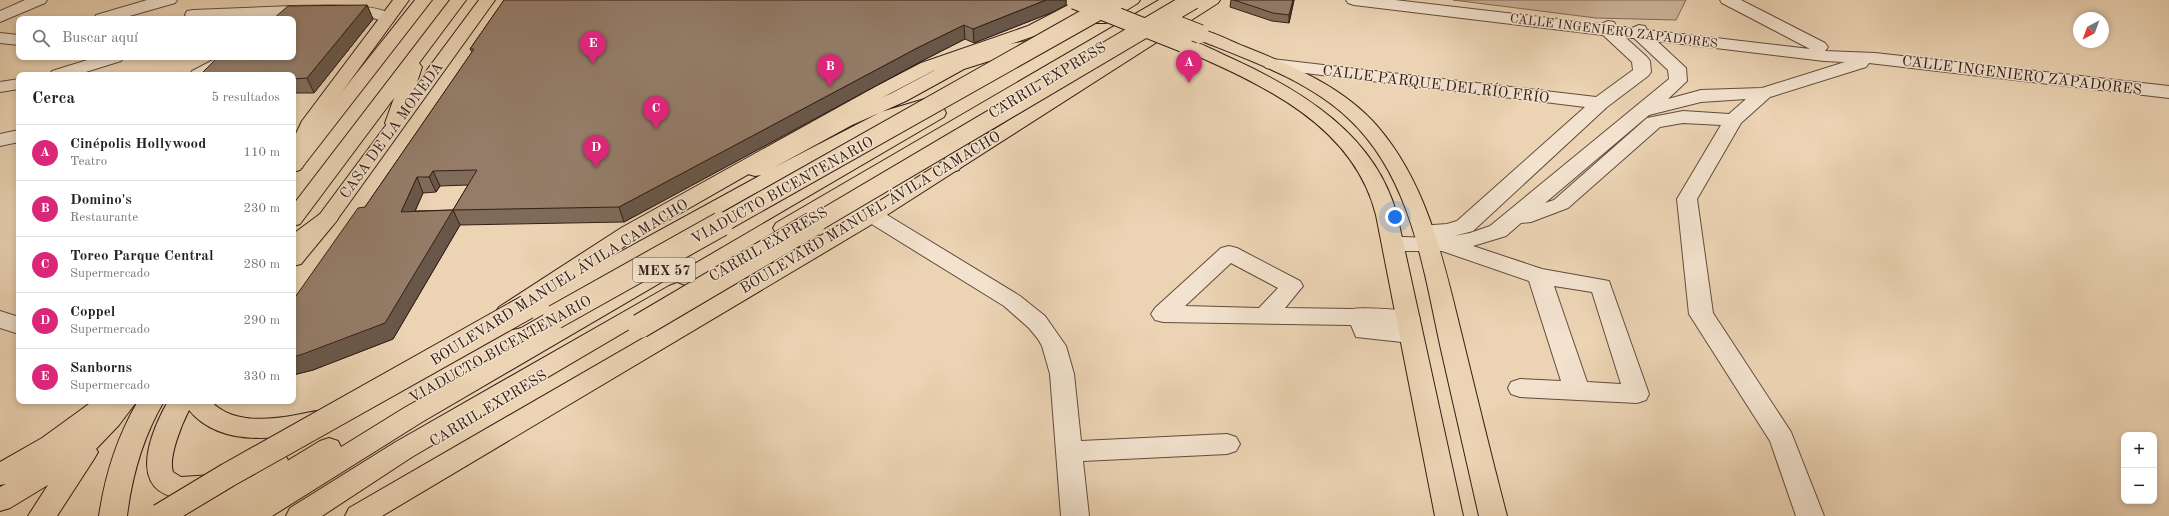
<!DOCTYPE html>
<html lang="es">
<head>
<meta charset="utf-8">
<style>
  :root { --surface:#fff; --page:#f6f6f6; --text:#222; --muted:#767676; --line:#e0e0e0; --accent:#db2777 }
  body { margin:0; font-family:"Old Standard TT",serif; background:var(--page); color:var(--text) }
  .controls { position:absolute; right:12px; bottom:12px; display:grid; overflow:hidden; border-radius:8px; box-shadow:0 2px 6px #0003 }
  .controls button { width:36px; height:36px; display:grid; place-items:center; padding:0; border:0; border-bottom:1px solid var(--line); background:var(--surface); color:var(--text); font:20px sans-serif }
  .compass { position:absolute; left:2073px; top:12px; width:36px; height:36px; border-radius:50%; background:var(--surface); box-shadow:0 2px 6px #0003; rotate:221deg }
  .you { position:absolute; left:1395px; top:217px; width:14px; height:14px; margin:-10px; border:3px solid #fff; border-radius:50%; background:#1a73e8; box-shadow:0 0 0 6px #1a73e833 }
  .badge { display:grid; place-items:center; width:26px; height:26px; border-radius:50%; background:var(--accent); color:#fff; font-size:13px; font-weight:700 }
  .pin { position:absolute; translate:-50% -33px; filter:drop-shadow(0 1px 2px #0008) }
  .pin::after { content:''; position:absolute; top:21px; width:14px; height:12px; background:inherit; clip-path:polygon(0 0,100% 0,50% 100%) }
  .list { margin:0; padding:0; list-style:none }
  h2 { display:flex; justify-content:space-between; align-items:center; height:52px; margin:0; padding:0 16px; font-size:17px }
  h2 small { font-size:13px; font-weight:400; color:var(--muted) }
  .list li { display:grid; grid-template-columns:26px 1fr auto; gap:12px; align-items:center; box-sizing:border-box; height:56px; padding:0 16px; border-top:1px solid var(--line) }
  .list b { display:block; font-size:15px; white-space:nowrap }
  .list p { margin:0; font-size:13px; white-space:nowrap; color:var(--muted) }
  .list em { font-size:13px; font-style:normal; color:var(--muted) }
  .icon { flex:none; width:22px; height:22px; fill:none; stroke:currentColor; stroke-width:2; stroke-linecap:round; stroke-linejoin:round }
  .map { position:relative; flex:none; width:2169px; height:516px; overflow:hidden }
  .search { position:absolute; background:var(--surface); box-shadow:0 2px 6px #0003; left:16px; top:16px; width:280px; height:44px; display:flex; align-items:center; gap:10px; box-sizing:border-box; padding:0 14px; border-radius:8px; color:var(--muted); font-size:15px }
  .panel { position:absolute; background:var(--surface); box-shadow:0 2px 6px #0003; left:16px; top:72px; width:280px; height:332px; border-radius:8px }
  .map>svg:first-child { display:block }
  .green { fill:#ccb498; stroke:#816957 }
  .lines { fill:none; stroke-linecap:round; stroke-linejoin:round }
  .minor-casing { stroke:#634b3d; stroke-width:2 }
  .major-casing { stroke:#361e16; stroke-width:2 }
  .highway-casing { stroke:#361e16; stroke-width:2 }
  .minor { fill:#f2e2ce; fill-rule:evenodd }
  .major { fill:#ebd3b3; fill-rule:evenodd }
  .highway { fill:#ebd3b3; fill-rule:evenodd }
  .major-bridge-casing { stroke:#361e16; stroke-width:20; stroke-linecap:butt }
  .highway-bridge-far1-casing { stroke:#361e16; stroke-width:20; stroke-linecap:butt }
  .highway-bridge-casing { stroke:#361e16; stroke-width:26; stroke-linecap:butt }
  .major-bridge { stroke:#ebd3b3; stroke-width:18 }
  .highway-bridge-far1 { stroke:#ebd3b3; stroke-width:18 }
  .highway-bridge { stroke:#ebd3b3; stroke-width:24 }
  .wall { fill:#7f6b59; stroke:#361e16; fill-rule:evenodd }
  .shaded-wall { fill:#685749; stroke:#361e16 }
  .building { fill:#947c68; stroke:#361e16; fill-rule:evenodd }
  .labels { text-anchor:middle; stroke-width:3; stroke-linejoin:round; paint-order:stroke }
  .far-street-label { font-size:13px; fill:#361e16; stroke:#f2e2ce }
  .shield { fill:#f2e2ce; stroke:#6e594d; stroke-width:1 }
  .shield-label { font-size:14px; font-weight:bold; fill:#361e16 }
  .street-label { font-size:15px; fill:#361e16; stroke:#f2e2ce }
</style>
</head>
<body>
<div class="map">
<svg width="2169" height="516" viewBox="0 0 2169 516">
  <rect width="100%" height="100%" fill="#ebd3b3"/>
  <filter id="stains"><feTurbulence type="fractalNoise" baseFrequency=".005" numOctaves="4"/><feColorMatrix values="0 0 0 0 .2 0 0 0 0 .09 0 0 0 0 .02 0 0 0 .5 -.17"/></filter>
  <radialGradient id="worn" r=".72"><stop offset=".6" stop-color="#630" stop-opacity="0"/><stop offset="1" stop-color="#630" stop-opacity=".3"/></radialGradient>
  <path class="green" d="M1453,0h233l-10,20 -80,-2z"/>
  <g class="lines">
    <g class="minor-casing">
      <g id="minor">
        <path d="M25,0h22l-2,3 -45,19v-11z"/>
        <path d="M147,0h30l-2,3 -56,16h-25l2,-4z"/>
        <path d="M1346,0h49l206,24 7,-3 6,1 2,4 16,2 7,-3 6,1 2,4 163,19 -88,-46 -2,-3h21l84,43 3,4 -3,4 50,2 294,33v12l-300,-35 -3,4 -96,30 -29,26 -44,76 16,114 78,119 33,84h-28l-26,-75 -81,-127 -12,-115 44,-74 -38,-2 -23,4 -92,81 -37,14 -10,1 -15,13 -33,10 69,23 67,12 40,113 -3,6 -9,3 -117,-6 -9,-3 -3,-6 3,-6 9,-3 41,2 -32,-100 -87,-30h-49l-8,-2 -3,-5 3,-5c14,-4 30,-1 44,-1l-10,-2 -3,-5 3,-5 28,-2 10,-3 128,-114 -313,-38 -6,-1 -3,-4 3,-4 6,-1 324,38 37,-27 -1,-8 -29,-27 -249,-30 -6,-2zM1626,38h8l34,32 1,9 -179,147 -20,7 -16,3 19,-5 134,-124 41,-31 3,-4 -1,-11 -3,-4zM1657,41l167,20 21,1 -83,26 -61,2 -33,9 19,-18 -1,-13zM1746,99l-17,15 -46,-3 -36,7 -93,82 -9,3 104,-88 52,-13zM1554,286l38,6 29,92 -34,-2z"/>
        <path d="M291,6c21,0 93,-5 104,12l-2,4 -6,1 -16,-6 -80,-1 -102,3 -4,-4 2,-4 6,-1z"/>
        <path d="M0,33l19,2v10l-19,-2z"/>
        <path d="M97,57h27l-3,4 -45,14h-27l3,-4z"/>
        <path d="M219,57h22l-3,4 -26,14h-23l3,-4z"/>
        <path d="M19,79v10l-19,3v-10z"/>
        <path d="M19,130v12l-19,4v-12z"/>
        <path d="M872,209l7,1 141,86 25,20 21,30 8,28 7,67 146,-7 9,3 4,7 -4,7 -9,3 -144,7 6,55h-28l-11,-142 -8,-28 -4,-7 -9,-11 -25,-22 -139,-86 -4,-5 4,-5z"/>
        <path d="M1229,246l8,2 63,33 3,5 -18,22 68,1c8,-2 53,1 63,3l4,6 -4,6 -17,2 20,3 4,6 -4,6 -8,2 -55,-6 -5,-12 -188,-3 -8,-2 -4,-6 4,-6 66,-60zM1231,263l47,25 -19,20 -74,-2z"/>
        <path d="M0,311l19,6v17l-19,-6z"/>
      </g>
    </g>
    <g class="major-casing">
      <g id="major">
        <path d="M393,0h16l-89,122 -18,46 -9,1v-29l9,-19z"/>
        <path d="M479,0h16l-161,224 -33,40 -8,2v-21l27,-31z"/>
        <path d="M1078,0h20l-2,3 -56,31 -107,37 -46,24 -250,143 -122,81 -8,2 -8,-2 -4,-6 4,-6 122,-79 254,-141 46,-24 107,-37z"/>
        <path d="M1201,0h19l-2,3 -339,217 -497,296h-37l4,-8 516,-298z"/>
        <path d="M1200,29c15,4 29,11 43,17 48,19 101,41 135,81 52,61 67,141 86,217 14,57 28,115 43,172h-28c-13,-57 -26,-114 -39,-171 -17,-79 -30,-169 -91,-226 -42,-40 -103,-60 -155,-81l-3,-4 3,-4z"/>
        <path d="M1183,38c17,4 34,14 50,21 70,32 143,77 164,156l66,301h-28l-59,-301c-23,-93 -120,-133 -199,-168l-3,-4 3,-4z"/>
        <path d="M168,401h43c20,23 58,19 85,14 12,-2 22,-6 34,-3l4,7 -4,7c-44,13 -108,24 -141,-16 -7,14 -21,47 -16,62l8,5 31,-2 10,3 1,3 43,-28 9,-3 9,3 4,7 -4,7 -72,49h-35l4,-8 15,-9c-71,2 -50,-58 -28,-98z"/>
      </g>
    </g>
    <g class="highway-casing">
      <g id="highway">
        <path d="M415,0h17l-132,170 -7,2v-19z"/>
        <path d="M450,0h16l-47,63 3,4 -20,60 -7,2 -7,-2 -3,-4 9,-25 -94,126 -7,2v-21z"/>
        <path d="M1120,0h20l-2,3 -32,20h-12l-2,-4 2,-4z"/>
        <path d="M1159,0h20l-2,3 -200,119 -18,48 -7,2 -7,-2 -3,-4 11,-29 -161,96 -8,2 -8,-2 -3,-5 3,-5z"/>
        <path d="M1042,38l6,1 3,4 -3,4 -43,9 -41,13 -58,32 -54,24 -79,43 108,-56 47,-14 7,2 2,4 -3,4 10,1 2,4 -2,4 -522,305 -150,94h-66l4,-8 110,-67 9,-3 9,3 3,6 63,-39 526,-299 -35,11 -145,76 -229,131 -8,2 -8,-2 -4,-6 4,-6 256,-140 -6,1 -7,-2 -3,-4 3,-4 90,-49 54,-24 60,-32 43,-14z"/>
        <path d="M327,212l7,2 4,5 -4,5 -33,26 -8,2v-18l27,-20z"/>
        <path d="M750,278l8,2 3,5 -3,5 -63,14 -8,-3 -3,-4 -272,160 -90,59h-36l4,-8 104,-65 275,-157 8,-3 8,3 3,4z"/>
        <path d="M93,401h44l-18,24 -23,24 2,3 -4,7 -37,57h-29l20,-31 -38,23 -10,3v-24l6,-3 -6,1v-23l42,-24z"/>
        <path d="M138,401h26c-21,36 -32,74 -37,115h-28c6,-41 18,-79 39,-115z"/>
      </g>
    </g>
    <use href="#minor" class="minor"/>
    <use href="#major" class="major"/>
    <use href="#highway" class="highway"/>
    <g class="major-bridge-casing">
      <g id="major-bridge">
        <path d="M1075,0l108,43"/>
        <path d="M1164,20l36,14"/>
      </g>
    </g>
    <g class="highway-bridge-far1-casing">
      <g id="highway-bridge-far1">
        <path d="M719,225l399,-225"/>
        <path d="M812,225l381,-225"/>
      </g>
    </g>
    <g class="highway-bridge-casing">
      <g id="highway-bridge">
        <path d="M555,317l166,-93"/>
        <path d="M640,326l173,-102"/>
        <path d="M160,516l68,-41 299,-168"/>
      </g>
    </g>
    <use href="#major-bridge" class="major-bridge"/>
    <use href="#highway-bridge-far1" class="highway-bridge-far1"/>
    <use href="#highway-bridge" class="highway-bridge"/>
  </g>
  <g class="wall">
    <path d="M504,0h562v5l-13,7 -79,31 -9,-4 -45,23 -296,160 -164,3 -67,114 -80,31 -20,5v-75l72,-93 107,-155 -2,-3zM468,185l-15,25 -38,1 8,-18 13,-1 4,-6z"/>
    <path d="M1231,0h63l-5,23 -17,-2 -42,-14z"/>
    <path d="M367,5l6,14 -59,74h-21v-18l-63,-18z"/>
  </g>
  <g class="shaded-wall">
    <path d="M1046,0h20v5l-13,7 -79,31 -1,-14z"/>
    <path d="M1293,0h1l-5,23v-8z"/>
    <path d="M367,5l6,14 -59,74 -7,-15z"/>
    <path d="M964,25l1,14 -45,23 -296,160 -5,-15 300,-160z"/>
    <path d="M433,171l7,15 -4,6 -7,-15z"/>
    <path d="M417,177l6,16 -15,34 -7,-15z"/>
    <path d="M453,210l7,15 -67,114 -80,31 -20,5v-18z"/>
  </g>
  <g class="building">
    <path d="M504,0h542l-73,29 -9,-4 -45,22 -300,160 -166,3 -68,113 -82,31 -10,3v-57l65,-92 7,-1 109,-158h-4zM477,170l-24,40 -52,2 16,-35h12l4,-6z"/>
    <path d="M1234,0h59l-4,15 -16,-2z"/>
    <path d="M367,5l-60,73 -14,1v-4h-93l16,-16 14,-2h63v-38h-20l15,-13z"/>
  </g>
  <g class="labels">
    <g class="far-street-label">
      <text transform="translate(1614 30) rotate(7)" y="5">CALLE INGENIERO ZAPADORES</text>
    </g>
    <rect class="shield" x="633" y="258" width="62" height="24" rx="3"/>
    <g class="shield-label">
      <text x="664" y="275">MEX 57</text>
    </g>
    <g class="street-label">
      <text transform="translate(2022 75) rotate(7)" y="5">CALLE INGENIERO ZAPADORES</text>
      <text transform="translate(1047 80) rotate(-31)" y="5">CARRIL EXPRESS</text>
      <text transform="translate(1436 84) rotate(7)" y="5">CALLE PARQUE DEL RÍO FRÍO</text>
      <text transform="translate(391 130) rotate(-54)" y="5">CASA DE LA MONEDA</text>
      <text transform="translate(782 190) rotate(-29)" y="5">VIADUCTO BICENTENARIO</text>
      <text transform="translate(870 212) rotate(-31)" y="5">BOULEVARD MANUEL ÁVILA CAMACHO</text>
      <text transform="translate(768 244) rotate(-30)" y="5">CARRIL EXPRESS</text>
      <text transform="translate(559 282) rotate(-32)" y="5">BOULEVARD MANUEL ÁVILA CAMACHO</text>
      <text transform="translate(500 349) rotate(-29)" y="5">VIADUCTO BICENTENARIO</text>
      <text transform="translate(488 408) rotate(-31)" y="5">CARRIL EXPRESS</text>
    </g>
  </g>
  <rect width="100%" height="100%" filter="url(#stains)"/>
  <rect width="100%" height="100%" fill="url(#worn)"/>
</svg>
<div class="controls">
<button>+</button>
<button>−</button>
</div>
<svg class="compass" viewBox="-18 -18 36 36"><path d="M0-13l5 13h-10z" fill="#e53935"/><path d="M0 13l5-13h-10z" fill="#767676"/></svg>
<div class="you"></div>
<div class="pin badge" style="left:1189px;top:83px">A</div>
<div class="pin badge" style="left:830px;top:87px">B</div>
<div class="pin badge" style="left:656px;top:129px">C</div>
<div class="pin badge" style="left:596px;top:168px">D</div>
<div class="pin badge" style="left:593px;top:64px">E</div>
<div class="search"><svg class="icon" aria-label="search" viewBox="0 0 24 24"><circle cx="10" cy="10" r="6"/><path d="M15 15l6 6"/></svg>Buscar aquí</div>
<section class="panel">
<h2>Cerca<small>5 resultados</small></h2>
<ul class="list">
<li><span class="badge">A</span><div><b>Cinépolis Hollywood</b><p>Teatro</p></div><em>110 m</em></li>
<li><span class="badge">B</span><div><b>Domino's</b><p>Restaurante</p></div><em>230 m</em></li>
<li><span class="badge">C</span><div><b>Toreo Parque Central</b><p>Supermercado</p></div><em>280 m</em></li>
<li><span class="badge">D</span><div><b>Coppel</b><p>Supermercado</p></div><em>290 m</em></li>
<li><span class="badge">E</span><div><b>Sanborns</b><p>Supermercado</p></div><em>330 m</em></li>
</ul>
</section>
</div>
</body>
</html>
